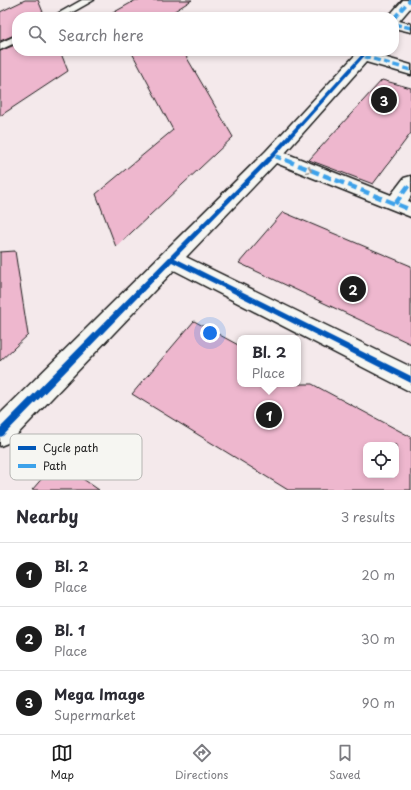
<!DOCTYPE html>
<html lang="en">
<head>
<meta charset="utf-8">
<style>
  :root { --surface:#fff; --page:#f2f2f3; --text:#2b2b33; --muted:#7c7c81; --line:#e1e1e2; --accent:#1c1c1c }
  body { margin:0; font-family:"Playpen Sans",sans-serif; background:var(--page); color:var(--text) }
  .controls { position:absolute; right:12px; bottom:12px; display:grid; overflow:hidden; border-radius:8px; box-shadow:0 2px 6px #0003 }
  .controls button { width:36px; height:36px; display:grid; place-items:center; padding:0; border:0; border-bottom:1px solid var(--line); background:var(--surface); color:var(--text); font:20px sans-serif }
  .you { position:absolute; left:210px; top:333px; width:14px; height:14px; margin:-10px; border:3px solid #fff; border-radius:50%; background:#1a73e8; box-shadow:0 0 0 6px #1a73e833 }
  .badge { display:grid; place-items:center; width:26px; height:26px; border-radius:50%; background:var(--accent); color:#fff; font-size:13px; font-weight:700 }
  .pin { position:absolute; translate:-50% -50%; border:2px solid #fff; box-shadow:0 1px 4px #0006 }
  .popup { position:absolute; left:237px; top:335px; width:64px; height:52px; box-sizing:border-box; display:grid; place-content:center; border-radius:8px; background:var(--surface); filter:drop-shadow(0 1px 3px #0005); font-size:13px; white-space:nowrap; color:var(--muted) }
  .popup b { font-size:15px; color:var(--text) }
  .popup::after { content:''; position:absolute; left:50%; top:100%; margin-left:-8px; border:8px solid transparent; border-top-color:var(--surface) }
  .list { margin:0; padding:0; list-style:none }
  h2 { display:flex; justify-content:space-between; align-items:center; height:52px; margin:0; padding:0 16px; font-size:17px }
  h2 small { font-size:13px; font-weight:400; color:var(--muted) }
  .list li { display:grid; grid-template-columns:26px 1fr auto; gap:12px; align-items:center; box-sizing:border-box; height:64px; padding:0 16px; border-top:1px solid var(--line) }
  .list b { display:block; font-size:15px; white-space:nowrap }
  .list p { margin:0; font-size:13px; white-space:nowrap; color:var(--muted) }
  .list em { font-size:13px; font-style:normal; color:var(--muted) }
  .icon { flex:none; width:22px; height:22px; fill:none; stroke:currentColor; stroke-width:2; stroke-linecap:round; stroke-linejoin:round }
  .map { position:relative; flex:none; width:411px; height:490px; overflow:hidden }
  .search { position:absolute; background:var(--surface); box-shadow:0 2px 6px #0003; left:12px; right:12px; top:12px; height:44px; display:flex; align-items:center; gap:10px; box-sizing:border-box; padding:0 14px; border-radius:16px; color:var(--muted); font-size:15px }
  .sheet { height:244px; background:var(--surface) }
  nav { display:flex; justify-content:space-around; align-items:center; box-sizing:border-box; height:56px; border-top:1px solid var(--line); background:var(--surface); font-size:11px; color:var(--muted) }
  nav a { display:grid; justify-items:center; gap:2px }
  nav .on { color:var(--accent) }
  .map>svg:first-child { display:block }
  .building { fill:#eeb7ce; stroke:#1c1c1c; fill-rule:evenodd }
  .lines { fill:none; stroke-linecap:round; stroke-linejoin:round }
  .lane-casing { stroke:#1c1c1c; stroke-width:3 }
  .street-casing { stroke:#1c1c1c; stroke-width:3 }
  .lane { fill:#f6f6f2; fill-rule:evenodd }
  .street { fill:#f6f6f2; fill-rule:evenodd }
  .quiet-far1 { stroke:#3da2ea; stroke-width:3.5; stroke-dasharray:7 3.5; stroke-linecap:butt }
  .quiet { stroke:#3da2ea; stroke-width:4.5; stroke-dasharray:9 4.5; stroke-linecap:butt }
  .cycleway-casing { stroke:#f6f6f2; stroke-width:2 }
  .cycleway { fill:#0057b8; fill-rule:evenodd }
  .oneway { stroke:#949492 }
  .key { fill:#f6f6f2; stroke:#b5b5b2; stroke-width:1 }
  .key-label { font-size:11px; fill:#1c1c1c }
</style>
</head>
<body>
<div class="map">
<svg width="411" height="490" viewBox="0 0 411 490">
  <rect width="100%" height="100%" fill="#f4e9eb"/>
  <filter id="ink" filterUnits="userSpaceOnUse"><feTurbulence type="fractalNoise" baseFrequency=".025" numOctaves="2"/><feDisplacementMap in="SourceGraphic" scale="8" xChannelSelector="R" yChannelSelector="G"/><feConvolveMatrix kernelMatrix="1 2 1 2 8 2 1 2 1" color-interpolation-filters="sRGB"/></filter>
  <g filter="url(#ink)">
    <g class="building">
      <path d="M25,0h13l7,17h-28v17l-17,7v-29z"/>
      <path d="M136,0h56l-27,17h-53l-1,-3z"/>
      <path d="M17,44v7h43l8,20 -68,45v-65z"/>
      <path d="M131,51h52l50,86 -117,110 -20,-53 77,-64z"/>
      <path d="M382,80l29,8v45l-38,51 -64,-24z"/>
      <path d="M283,212l128,54v78l-172,-81z"/>
      <path d="M15,251l13,84 -28,26v-109z"/>
      <path d="M194,321l46,25v38h72l99,53v53h-123l-156,-96zM366,445h30v30h-30z"/>
      <path d="M57,461l42,29h-67z"/>
    </g>
    <g class="lines">
      <g class="lane-casing">
        <g id="lane">
          <path d="M82,0h12l-30,17h-12z"/>
          <path d="M17,35v7l-17,8v-7z"/>
        </g>
      </g>
      <g class="street-casing">
        <g id="street">
          <path d="M403,0h8v7l-12,14 12,3v8l-17,-4v-11h-6z"/>
          <path d="M359,51h16l-2,3 38,11v10l-45,-13 -81,91 106,42 13,-17 7,-2v20l-3,5 3,1v15l-135,-54 -90,94 225,110v25l-237,-122 -164,172 -10,4v-32l266,-263z"/>
        </g>
      </g>
      <use href="#lane" class="lane"/>
      <use href="#street" class="street"/>
      <g class="quiet-far1">
        <path d="M394,18l16,-18"/>
        <path d="M394,24l17,4"/>
        <path d="M363,56l48,14"/>
      </g>
      <g class="quiet">
        <path d="M273,155l138,55"/>
        <path d="M395,204l16,-22"/>
      </g>
      <g class="cycleway-casing">
        <path id="cycleway" d="M365,51h4l-94,105 -100,102 236,118v7l-239,-121 -169,174 -3,1v-9l271,-274z"/>
      </g>
      <use href="#cycleway" class="cycleway"/>
    </g>
    <defs><path id="oneway-chevron" d="M-2-3.5L2.5 0L-2 3.5" fill="none" stroke-width="1.6" stroke-linecap="round" stroke-linejoin="round"/></defs>
    <use class="oneway" href="#oneway-chevron" transform="translate(309 170) rotate(22)"/>
  </g>
  <rect x="10" y="434" width="132" height="46" rx="6" class="key"/>
  <rect x="18" y="446" width="18" height="4" fill="#0057b8"/>
  <rect x="18" y="464" width="18" height="4" fill="#3da2ea"/>
  <g class="key-label">
    <text x="43" y="452">Cycle path</text>
    <text x="43" y="470">Path</text>
  </g>
</svg>
<div class="controls">
<button><svg class="icon" aria-label="locate" viewBox="0 0 24 24"><circle cx="12" cy="12" r="6"/><path d="M12 2v4M12 18v4M2 12h4M18 12h4"/></svg></button>
</div>
<div class="you"></div>
<div class="pin badge" style="left:269px;top:415px">1</div>
<div class="popup"><b>Bl. 2</b>Place</div>
<div class="pin badge" style="left:353px;top:289px">2</div>
<div class="pin badge" style="left:384px;top:100px">3</div>
<div class="search"><svg class="icon" aria-label="search" viewBox="0 0 24 24"><circle cx="10" cy="10" r="6"/><path d="M15 15l6 6"/></svg>Search here</div>
</div>
<section class="sheet">
<h2>Nearby<small>3 results</small></h2>
<ul class="list">
<li><span class="badge">1</span><div><b>Bl. 2</b><p>Place</p></div><em>20 m</em></li>
<li><span class="badge">2</span><div><b>Bl. 1</b><p>Place</p></div><em>30 m</em></li>
<li><span class="badge">3</span><div><b>Mega Image</b><p>Supermarket</p></div><em>90 m</em></li>
</ul>
</section>
<nav>
<a class="on"><svg class="icon" aria-label="map" viewBox="0 0 24 24"><path d="M3 6l6-2 6 2 6-2v14l-6 2-6-2-6 2zM9 4v14M15 6v14"/></svg>Map</a>
<a><svg class="icon" aria-label="directions" viewBox="0 0 24 24"><path d="M12 3l9 9-9 9-9-9zM9 14v-3h6M13 9l2 2-2 2"/></svg>Directions</a>
<a><svg class="icon" aria-label="saved" viewBox="0 0 24 24"><path d="M7 4h10v16l-5-4-5 4z"/></svg>Saved</a>
</nav>
</body>
</html>
